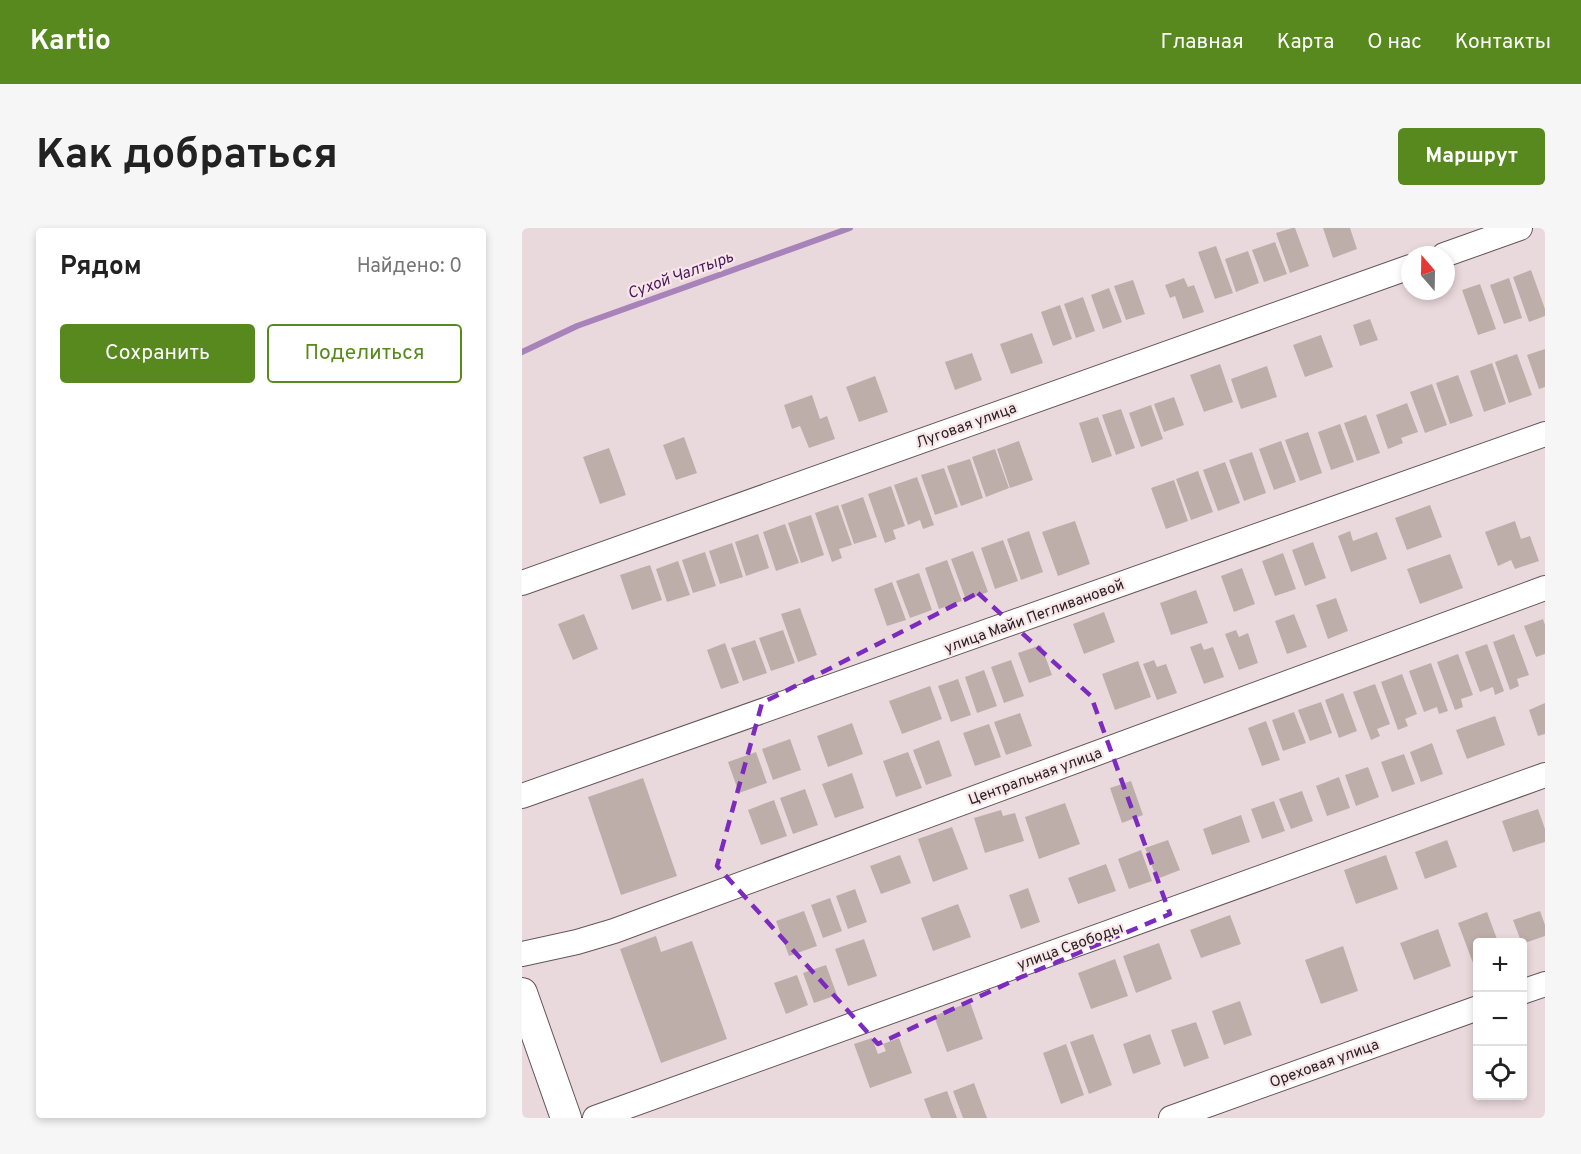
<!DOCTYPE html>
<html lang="ru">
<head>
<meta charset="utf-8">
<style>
  :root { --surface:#fff; --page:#f6f6f6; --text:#222; --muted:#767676; --line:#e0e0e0; --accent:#58891e }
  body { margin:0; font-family:Overpass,sans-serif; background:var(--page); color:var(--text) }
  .controls { position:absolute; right:18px; bottom:18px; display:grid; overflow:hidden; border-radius:6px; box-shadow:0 3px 9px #0003 }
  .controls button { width:54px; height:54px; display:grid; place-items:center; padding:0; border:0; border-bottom:2px solid var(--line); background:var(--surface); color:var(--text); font:30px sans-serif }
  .compass { position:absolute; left:879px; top:18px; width:54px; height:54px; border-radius:50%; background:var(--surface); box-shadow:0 3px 9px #0003; rotate:340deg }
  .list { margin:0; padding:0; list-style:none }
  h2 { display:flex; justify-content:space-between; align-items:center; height:78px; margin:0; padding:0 24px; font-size:26px }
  h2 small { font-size:20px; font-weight:400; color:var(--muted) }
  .actions { display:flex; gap:12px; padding:18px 24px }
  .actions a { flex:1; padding:14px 0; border:2px solid var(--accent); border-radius:6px; text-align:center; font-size:21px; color:var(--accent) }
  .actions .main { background:var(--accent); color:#fff }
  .icon { flex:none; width:33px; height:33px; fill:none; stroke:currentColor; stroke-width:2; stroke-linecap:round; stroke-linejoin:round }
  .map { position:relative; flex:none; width:1023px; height:890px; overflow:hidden; border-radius:6px }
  header { display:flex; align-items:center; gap:36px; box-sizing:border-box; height:84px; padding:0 30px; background:var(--accent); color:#fff }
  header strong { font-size:28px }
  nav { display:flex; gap:33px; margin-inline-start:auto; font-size:21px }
  .intro { display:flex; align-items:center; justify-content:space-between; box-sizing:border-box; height:144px; padding:0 36px }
  h1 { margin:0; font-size:42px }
  .button { padding:15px 27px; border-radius:6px; background:var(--accent); color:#fff; font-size:21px; font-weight:700 }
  main { display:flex; gap:36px; padding:0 36px }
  aside { flex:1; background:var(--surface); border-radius:6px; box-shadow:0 3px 9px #0003 }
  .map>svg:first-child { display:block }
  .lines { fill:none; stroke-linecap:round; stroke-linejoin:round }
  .stream { stroke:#a883ba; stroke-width:6 }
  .building { fill:#beaeaa }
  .minor-casing { stroke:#645558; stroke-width:26 }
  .major-casing { stroke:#645558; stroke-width:32 }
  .minor { stroke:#fff; stroke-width:24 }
  .major { stroke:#fff; stroke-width:30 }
  .marked { fill:none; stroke:#7b2cbf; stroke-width:4.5; stroke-dasharray:12 8; stroke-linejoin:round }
  .labels { text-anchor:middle; stroke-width:4.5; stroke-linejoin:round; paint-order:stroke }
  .street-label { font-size:15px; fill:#292324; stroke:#f8e6e9 }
  .water-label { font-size:16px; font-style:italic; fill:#48185b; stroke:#f8e6e9 }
</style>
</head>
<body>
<header>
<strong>Kartio</strong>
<nav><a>Главная</a><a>Карта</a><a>О нас</a><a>Контакты</a></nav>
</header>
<div class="intro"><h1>Как добраться</h1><a class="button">Маршрут</a></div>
<main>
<aside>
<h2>Рядом<small>Найдено: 0</small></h2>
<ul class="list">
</ul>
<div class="actions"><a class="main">Сохранить</a><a>Поделиться</a></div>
</aside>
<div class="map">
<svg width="1023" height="890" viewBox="0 0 1023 890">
  <rect width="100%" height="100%" fill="#ead9dc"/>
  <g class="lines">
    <path class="stream" d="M0,124l55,-26 273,-98"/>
  </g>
  <g class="building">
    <path d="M770,0h3l14,38 -19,7 -14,-40z"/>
    <path d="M801,0h27l7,21 -24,9z"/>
    <path d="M753,14l12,32 -23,8 -12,-32z"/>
    <path d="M694,18l17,47 -18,6 -17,-47z"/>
    <path d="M726,23l11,32 -23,9 -11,-33z"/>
    <path d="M1009,42l14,39v7l-16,6 -16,-45z"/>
    <path d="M662,50l4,9 6,-2 10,27 -21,7 -8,-23 -5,2 -5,-13z"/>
    <path d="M987,50l13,40 -18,6 -14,-39z"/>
    <path d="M611,52l12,34 -19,6 -12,-34z"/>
    <path d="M958,56l16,45 -18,6 -16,-45z"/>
    <path d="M587,60l13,34 -19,7 -12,-34z"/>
    <path d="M561,69l12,34 -19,7 -12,-34z"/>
    <path d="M538,77l12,34 -19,7 -12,-34z"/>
    <path d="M848,91l8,21 -18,6 -7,-21z"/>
    <path d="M510,105l11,30 -32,11 -11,-30z"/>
    <path d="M799,107l12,32 -28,10 -12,-32z"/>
    <path d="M1023,121v38l-6,2 -12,-34z"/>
    <path d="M450,125l10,27 -27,10 -10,-28z"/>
    <path d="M995,126l15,41 -23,8 -14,-41z"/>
    <path d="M970,135l14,41 -22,8 -14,-41z"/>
    <path d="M698,136l13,38 -29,10 -14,-37z"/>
    <path d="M745,138l10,31 -36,12 -10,-30z"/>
    <path d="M936,147l15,41 -23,8 -14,-41z"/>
    <path d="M353,148l13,36 -29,10 -13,-35z"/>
    <path d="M910,156l15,41 -22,8 -15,-41z"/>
    <path d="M290,167l8,24 7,-3 8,23 -26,9 -9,-22 -8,3 -8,-24z"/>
    <path d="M652,169l10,28 -20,7 -10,-28z"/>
    <path d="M885,175l11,29 -17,6 2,5 -15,6 -12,-34z"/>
    <path d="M629,177l12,34 -22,8 -12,-34z"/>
    <path d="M599,181l14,39 -19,7 -14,-40z"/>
    <path d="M844,187l14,38 -23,8 -13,-38z"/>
    <path d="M576,189l14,39 -20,7 -13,-40z"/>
    <path d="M818,196l14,38 -23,8 -13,-38z"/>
    <path d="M786,204l14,41 -22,8 -15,-41z"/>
    <path d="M162,209l13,36 -21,7 -13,-35z"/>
    <path d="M497,213l14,39 -23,8 -13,-39z"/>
    <path d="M759,213l15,41 -22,8 -15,-41z"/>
    <path d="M87,220l17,47 -26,9 -17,-47z"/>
    <path d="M473,221l14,39 -23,9 -14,-40z"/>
    <path d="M730,224l14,41 -22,8 -15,-41z"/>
    <path d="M448,231l13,39 -22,8 -14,-40z"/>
    <path d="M703,234l15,41 -22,8 -15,-41z"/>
    <path d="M422,240l14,39 -23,8 -14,-40z"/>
    <path d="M676,243l15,41 -22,8 -15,-41z"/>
    <path d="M395,249l17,48 -11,4 -3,-9 -12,5 -14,-40z"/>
    <path d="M652,252l14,41 -22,8 -15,-41z"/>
    <path d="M369,258l14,40 -12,4 3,9 -11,4 -17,-49z"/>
    <path d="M341,269l14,40 -23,7 -13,-39z"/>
    <path d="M316,277l14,40 -13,4 3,9 -10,4 -17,-49z"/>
    <path d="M908,277l12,32 -35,13 -12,-32z"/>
    <path d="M289,287l13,40 -23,8 -13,-40z"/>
    <path d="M553,293l15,43 -32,12 -16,-44z"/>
    <path d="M993,293l6,18 9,-3 9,25 -24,8 -4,-9 -13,6 -13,-34z"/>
    <path d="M263,296l14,39 -23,8 -13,-39z"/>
    <path d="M507,303l14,41 -22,8 -14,-41z"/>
    <path d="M828,303l3,10 24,-9 10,27 -36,13 -13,-36z"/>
    <path d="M236,306l11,34 -23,8 -11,-34z"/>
    <path d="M481,312l15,41 -23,8 -14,-41z"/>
    <path d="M791,314l13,36 -21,8 -13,-36z"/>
    <path d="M210,315l11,34 -23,7 -11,-33z"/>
    <path d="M451,323l15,41 -22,8 -15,-41z"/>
    <path d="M183,324l11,34 -23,7 -11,-33z"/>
    <path d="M761,325l13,36 -21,7 -13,-35z"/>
    <path d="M928,326l13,34 -43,16 -13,-35z"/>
    <path d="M425,332l15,41 -23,8 -14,-41z"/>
    <path d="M156,333l12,34 -23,7 -11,-33z"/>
    <path d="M128,337l12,35 -30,10 -12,-35z"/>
    <path d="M720,340l13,36 -21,8 -13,-36z"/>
    <path d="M397,345l13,37 -22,8 -14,-37z"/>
    <path d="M370,354l14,38 -19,6 -13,-37z"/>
    <path d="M674,362l12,33 -37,12 -11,-32z"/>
    <path d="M814,370l12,33 -20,8 -12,-34z"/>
    <path d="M278,380l17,47 -19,7 -17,-48z"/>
    <path d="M582,384l11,30 -31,12 -11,-30z"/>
    <path d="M62,386l14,35 -25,11 -15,-36z"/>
    <path d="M772,386l13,33 -20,7 -12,-33z"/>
    <path d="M1021,391l2,6v29l-9,3 -12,-31z"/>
    <path d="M261,402l12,33 -24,8 -12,-33z"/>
    <path d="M714,402l3,7 9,-4 10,30 -19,7 -14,-36z"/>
    <path d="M992,406l15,41 -12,4 2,7 -9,4 -17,-48z"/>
    <path d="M233,412l12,33 -24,8 -12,-33z"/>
    <path d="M203,415l14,40 -18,6 -14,-39z"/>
    <path d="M679,415l3,7 9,-3 11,30 -20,7 -14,-37z"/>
    <path d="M965,416l17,47 -9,4 -2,-8 -13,5 -15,-40z"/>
    <path d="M519,417l11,30 -23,8 -11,-30z"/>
    <path d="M936,426l15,41 -12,4 2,8 -8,3 -18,-48z"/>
    <path d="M489,432l13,36 -20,7 -13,-36z"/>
    <path d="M632,432l3,7 9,-3 11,29 -20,7 -14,-36z"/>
    <path d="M616,433l13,36 -36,13 -13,-36z"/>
    <path d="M909,435l17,48 -9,3 -2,-7 -13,5 -15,-41z"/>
    <path d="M462,442l13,36 -20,7 -12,-36z"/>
    <path d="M880,446l15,40 -12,5 3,7 -10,4 -17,-48z"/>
    <path d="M436,451l13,36 -20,7 -13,-36z"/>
    <path d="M853,456l15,40 -13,5 3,7 -9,4 -18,-48z"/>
    <path d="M408,458l12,33 -40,15 -13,-33z"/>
    <path d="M821,465l14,38 -18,7 -14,-38z"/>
    <path d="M799,474l11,31 -22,8 -12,-31z"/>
    <path d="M1023,475v31l-7,2 -9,-26z"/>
    <path d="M772,484l12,31 -23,8 -11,-31z"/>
    <path d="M498,485l12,33 -26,9 -12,-33z"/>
    <path d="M973,488l10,29 -38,14 -11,-29z"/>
    <path d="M744,493l14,39 -18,6 -14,-38z"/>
    <path d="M330,495l11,31 -35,13 -11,-31z"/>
    <path d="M467,496l12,33 -26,9 -12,-33z"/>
    <path d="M268,511l11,31 -28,10 -11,-31z"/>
    <path d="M417,512l13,36 -26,9 -13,-35z"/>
    <path d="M910,515l11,31 -22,8 -11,-30z"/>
    <path d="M234,524l11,31 -28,10 -11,-31z"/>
    <path d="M386,524l14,36 -26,9 -13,-36z"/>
    <path d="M882,526l11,30 -23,8 -11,-30z"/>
    <path d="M846,539l11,30 -23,9 -11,-31z"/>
    <path d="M330,545l12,35 -29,10 -13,-34z"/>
    <path d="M817,549l11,31 -23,8 -11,-30z"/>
    <path d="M121,550l34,98 -56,19 -33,-98z"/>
    <path d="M609,553l12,34 -21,8 -12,-35z"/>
    <path d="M283,561l13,36 -25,9 -13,-36z"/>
    <path d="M780,563l11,30 -22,8 -12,-30z"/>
    <path d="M252,572l13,36 -26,9 -13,-35z"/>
    <path d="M752,573l11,30 -23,8 -11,-30z"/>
    <path d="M543,575l15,41 -41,15 -14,-42z"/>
    <path d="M1016,581l7,20v13l-32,10 -11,-31z"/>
    <path d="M479,582l2,6 12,-3 9,28 -39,12 -11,-35z"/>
    <path d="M719,587l9,27 -38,13 -9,-26z"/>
    <path d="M430,599l16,42 -35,13 -15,-43z"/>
    <path d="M646,612l12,30 -23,9 -12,-31z"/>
    <path d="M925,612l10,27 -32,12 -10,-27z"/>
    <path d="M619,622l11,31 -23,8 -11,-30z"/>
    <path d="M378,627l11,28 -30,11 -11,-28z"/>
    <path d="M864,627l12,34 -42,15 -12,-34z"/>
    <path d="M584,636l10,27 -38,13 -10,-26z"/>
    <path d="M506,660l12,34 -19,7 -12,-34z"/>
    <path d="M333,661l12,33 -19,7 -12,-33z"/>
    <path d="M308,670l12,33 -19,7 -12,-33z"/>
    <path d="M436,676l13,33 -38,14 -12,-33z"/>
    <path d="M282,683l13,35 -28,10 -13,-35z"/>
    <path d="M1018,683l5,14v11l-23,8 -9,-24z"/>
    <path d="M965,684l11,30h-20v20l-5,1 -15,-40z"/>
    <path d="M708,687l11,29 -40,14 -11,-28z"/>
    <path d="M916,701l13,37 -37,14 -14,-37z"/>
    <path d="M134,708l5,16 31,-11 35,98 -66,24 -41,-114z"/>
    <path d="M342,711l13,37 -29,10 -13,-37z"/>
    <path d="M637,715l13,36 -36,14 -13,-37z"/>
    <path d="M821,718l15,45 -37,13 -16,-44z"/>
    <path d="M593,731l13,37 -37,13 -13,-36z"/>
    <path d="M304,737l11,30 -23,8 -11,-30z"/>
    <path d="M275,747l11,30 -22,9 -12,-31z"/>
    <path d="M718,773l12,34 -28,10 -12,-34z"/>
    <path d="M448,774l13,37 -36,13 -13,-36z"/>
    <path d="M674,794l13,36 -25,9 -13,-37z"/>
    <path d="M571,806l19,51 -23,9 -19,-52z"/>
    <path d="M628,806l11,30 -28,10 -10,-30z"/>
    <path d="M350,810l6,16 8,-3 -3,-7 16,-6 13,35 -42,15 -16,-44z"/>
    <path d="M544,816l18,51 -23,9 -18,-51z"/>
    <path d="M452,855l13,35h-24l-10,-27z"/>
    <path d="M425,863l10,27h-26l-7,-19z"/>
  </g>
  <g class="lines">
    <g class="minor-casing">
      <g id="minor">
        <path d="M922,27l76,-27"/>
        <path d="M0,355l888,-316"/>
        <path d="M0,568l1023,-362"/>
        <path d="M0,726l55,-12 37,-11 931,-343"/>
        <path d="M1000,764l23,-8"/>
        <path d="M73,890l950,-343"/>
        <path d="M649,890l307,-110"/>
      </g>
    </g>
    <g class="major-casing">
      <path id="major" d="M0,765l44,125"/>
    </g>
    <use href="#minor" class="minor"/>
    <use href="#major" class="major"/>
  </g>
  <path class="marked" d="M456,365l113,103 79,218 -151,64 -141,66 -161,-178 45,-163z"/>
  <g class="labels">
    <g class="street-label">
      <text transform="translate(444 197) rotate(-20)" y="5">Луговая улица</text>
      <text transform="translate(512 388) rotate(-20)" y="5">улица Майи Пегливановой</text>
      <text transform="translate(513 548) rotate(-20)" y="5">Центральная улица</text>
      <text transform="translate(548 718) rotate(-20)" y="5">улица Свободы</text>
      <text transform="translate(802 835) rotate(-20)" y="5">Ореховая улица</text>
    </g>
    <g class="water-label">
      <text transform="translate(158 46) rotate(-20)" y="6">Сухой Чалтырь</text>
    </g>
  </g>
</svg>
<div class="controls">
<button>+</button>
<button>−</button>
<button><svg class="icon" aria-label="locate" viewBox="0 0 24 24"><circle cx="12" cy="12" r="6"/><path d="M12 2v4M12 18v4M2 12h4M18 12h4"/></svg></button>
</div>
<svg class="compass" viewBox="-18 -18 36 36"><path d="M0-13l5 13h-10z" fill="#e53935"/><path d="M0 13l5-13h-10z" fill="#767676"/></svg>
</div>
</main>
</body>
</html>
